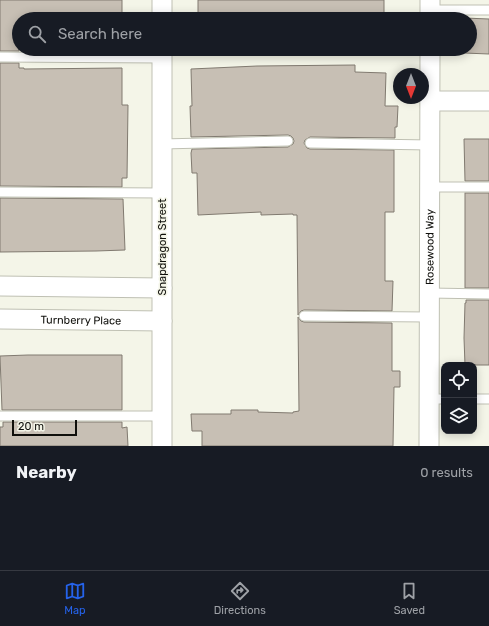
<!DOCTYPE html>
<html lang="en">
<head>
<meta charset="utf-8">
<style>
  :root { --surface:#171b24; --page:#20242c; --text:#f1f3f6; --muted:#9ea1a6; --line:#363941; --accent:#2563eb }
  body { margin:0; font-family:Rubik,sans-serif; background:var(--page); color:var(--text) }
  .controls { position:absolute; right:12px; bottom:12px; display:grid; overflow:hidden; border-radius:8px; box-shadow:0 2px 10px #0003 }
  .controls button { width:36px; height:36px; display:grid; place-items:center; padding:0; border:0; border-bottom:1px solid var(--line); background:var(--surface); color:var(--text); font:20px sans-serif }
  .compass { position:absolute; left:393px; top:68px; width:36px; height:36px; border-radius:50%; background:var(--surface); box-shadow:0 2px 10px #0003; rotate:180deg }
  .scale { position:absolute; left:12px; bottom:10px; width:65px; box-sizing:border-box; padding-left:4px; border:2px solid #0f0f0b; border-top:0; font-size:11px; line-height:14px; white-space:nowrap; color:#0f0f0b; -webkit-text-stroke:3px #f4f5e8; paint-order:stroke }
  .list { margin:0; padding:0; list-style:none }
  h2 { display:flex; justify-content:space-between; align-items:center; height:52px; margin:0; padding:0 16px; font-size:17px }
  h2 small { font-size:13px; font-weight:400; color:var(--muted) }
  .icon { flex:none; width:22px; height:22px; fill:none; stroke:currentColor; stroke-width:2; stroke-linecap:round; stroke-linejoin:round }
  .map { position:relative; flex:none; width:489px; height:446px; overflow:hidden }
  .search { position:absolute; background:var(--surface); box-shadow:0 2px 10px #0003; left:12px; right:12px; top:12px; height:44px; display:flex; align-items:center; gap:10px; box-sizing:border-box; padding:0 14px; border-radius:22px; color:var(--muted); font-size:15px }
  .sheet { height:124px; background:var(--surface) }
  nav { display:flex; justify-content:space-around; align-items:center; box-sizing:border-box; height:56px; border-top:1px solid var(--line); background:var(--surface); font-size:11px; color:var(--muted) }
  nav a { display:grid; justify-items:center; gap:2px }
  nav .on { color:var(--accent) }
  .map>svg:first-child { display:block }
  .building { fill:#c7bfb4; stroke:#817a70 }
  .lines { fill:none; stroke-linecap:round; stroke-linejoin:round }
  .lane-casing { stroke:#bfc0b3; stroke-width:11 }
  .street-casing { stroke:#bfc0b3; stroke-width:21 }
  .lane { stroke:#fff; stroke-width:9 }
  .street { stroke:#fff; stroke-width:19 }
  .labels { text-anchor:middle; stroke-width:3; stroke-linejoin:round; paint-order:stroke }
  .street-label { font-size:11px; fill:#0f0f0b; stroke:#f4f5e8 }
</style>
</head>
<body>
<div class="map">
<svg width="489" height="446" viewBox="0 0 489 446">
  <rect width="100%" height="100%" fill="#f4f5e8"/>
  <g class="building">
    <path d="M0,0h122v19h-103v32h-19z"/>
    <rect x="198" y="0" width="186" height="19"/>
    <path d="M464,18l25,1v35l-25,-1v-4h6v-30h-6z"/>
    <path d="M0,63h19v5h5v1l98,-1v37h6l-1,73h-5v9l-122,-1z"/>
    <path d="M355,65v7l31,1 -1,33h13l-1,21h-2v11l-85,-1 -5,3 -1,3 3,5 3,1 84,1v62h-9v69h8l-1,30 -88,-1 -3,1 -3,4 -1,-100h-4v-1l-32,1v-3l-63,3 -1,-42h-5l-1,-20 1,-4 96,-2 5,-3 1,-3 -1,-3 -2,-2 -3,-1 -97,2 -1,-31h2l-1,-37 66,-3z"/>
    <path d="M464,139h25v42h-24z"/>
    <rect x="465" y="193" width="24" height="95"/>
    <path d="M0,198l123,1 2,51 -29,1 -96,1z"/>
    <path d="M466,300h23v65h-24l-1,-27 1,-35h1z"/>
    <path d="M298,317l3,4 3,1 88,1v48h8v16h-6l-1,59h-191v-15h-10l-1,-17h40v-4h27v2l35,1v-1l6,-1z"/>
    <path d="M28,355h94v55h-120l-2,-54z"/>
    <path d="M3,422h119v6l5,-1 1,19h-128v-19h3z"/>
  </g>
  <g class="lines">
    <g class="lane-casing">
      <g id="lane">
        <path d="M430,10h59"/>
        <path d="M0,57l162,1"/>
        <path d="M310,143l120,2"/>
        <path d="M162,144l126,-3"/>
        <path d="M430,187h59"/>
        <path d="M0,192l162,1"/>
        <path d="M429,293l60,1"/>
        <path d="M304,316l125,1"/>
        <path d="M429,399h15"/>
        <path d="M474,399h15"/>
        <path d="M0,416h162"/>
      </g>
    </g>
    <g class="street-casing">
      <g id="street">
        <path d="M162,0v19"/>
        <path d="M430,0v19"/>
        <path d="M162,49v397"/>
        <path d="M430,101h59"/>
        <path d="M0,286l162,2"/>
        <path id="s1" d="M0,319l162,2"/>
        <path id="s2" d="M429,446l1,-397"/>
      </g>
    </g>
    <use href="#lane" class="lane"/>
    <use href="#street" class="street"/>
  </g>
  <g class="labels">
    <g class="street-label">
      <text transform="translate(162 247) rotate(-90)" y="4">Snapdragon Street</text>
      <text dy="4" stroke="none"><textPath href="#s2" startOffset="199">Rosewood Way</textPath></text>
      <text dy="4" stroke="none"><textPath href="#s1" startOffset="81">Turnberry Place</textPath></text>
    </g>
  </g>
</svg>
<div class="controls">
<button><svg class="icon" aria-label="locate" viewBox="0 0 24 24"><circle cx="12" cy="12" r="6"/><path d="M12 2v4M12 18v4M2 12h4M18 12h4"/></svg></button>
<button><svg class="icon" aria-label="layers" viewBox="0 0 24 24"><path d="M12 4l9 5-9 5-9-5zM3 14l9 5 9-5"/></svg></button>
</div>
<svg class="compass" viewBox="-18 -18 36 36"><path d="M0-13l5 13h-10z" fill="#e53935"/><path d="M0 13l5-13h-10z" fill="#9ea1a6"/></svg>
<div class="scale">20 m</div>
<div class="search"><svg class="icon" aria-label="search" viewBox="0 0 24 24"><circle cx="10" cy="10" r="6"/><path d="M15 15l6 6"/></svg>Search here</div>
</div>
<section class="sheet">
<h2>Nearby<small>0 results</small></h2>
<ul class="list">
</ul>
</section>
<nav>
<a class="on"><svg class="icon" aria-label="map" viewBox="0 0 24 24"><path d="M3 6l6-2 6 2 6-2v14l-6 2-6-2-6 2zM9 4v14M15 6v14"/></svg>Map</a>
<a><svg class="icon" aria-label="directions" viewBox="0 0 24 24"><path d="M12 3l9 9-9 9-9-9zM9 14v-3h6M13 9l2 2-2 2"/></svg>Directions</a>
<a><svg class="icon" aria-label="saved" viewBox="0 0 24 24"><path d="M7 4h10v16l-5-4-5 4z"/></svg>Saved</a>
</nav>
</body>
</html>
